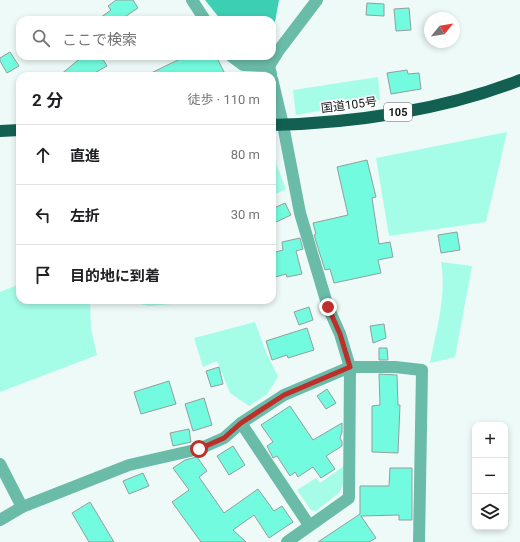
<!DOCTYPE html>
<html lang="ja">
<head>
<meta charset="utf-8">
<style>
  :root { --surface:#fff; --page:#f2f2f2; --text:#202124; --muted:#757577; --line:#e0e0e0 }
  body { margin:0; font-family:Roboto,"Noto Sans JP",sans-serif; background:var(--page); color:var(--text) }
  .controls { position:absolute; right:12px; bottom:12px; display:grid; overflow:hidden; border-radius:8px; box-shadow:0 2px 6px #0003 }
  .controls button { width:36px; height:36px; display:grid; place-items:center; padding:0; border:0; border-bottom:1px solid var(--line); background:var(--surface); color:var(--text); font:20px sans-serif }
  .compass { position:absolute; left:424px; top:12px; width:36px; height:36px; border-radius:50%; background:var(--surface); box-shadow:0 2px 6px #0003; rotate:60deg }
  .stop { position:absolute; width:12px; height:12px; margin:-9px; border:3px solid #bd2f2b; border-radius:50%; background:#fff }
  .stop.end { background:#bd2f2b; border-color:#fff; box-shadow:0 1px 4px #0008 }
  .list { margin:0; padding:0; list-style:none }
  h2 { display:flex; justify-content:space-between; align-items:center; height:52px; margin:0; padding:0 16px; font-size:17px }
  h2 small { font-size:13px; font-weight:400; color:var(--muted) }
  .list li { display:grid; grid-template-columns:26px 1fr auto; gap:12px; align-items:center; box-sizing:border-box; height:60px; padding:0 16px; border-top:1px solid var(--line) }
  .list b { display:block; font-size:15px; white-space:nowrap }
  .list em { font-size:13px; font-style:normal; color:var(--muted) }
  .icon { flex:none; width:22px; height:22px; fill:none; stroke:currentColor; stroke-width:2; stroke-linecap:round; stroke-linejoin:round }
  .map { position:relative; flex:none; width:520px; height:542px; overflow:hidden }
  .search { position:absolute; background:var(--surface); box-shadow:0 2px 6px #0003; left:16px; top:16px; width:260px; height:44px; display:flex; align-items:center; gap:10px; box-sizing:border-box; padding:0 14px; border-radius:12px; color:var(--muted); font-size:15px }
  .panel { position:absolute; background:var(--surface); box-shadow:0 2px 6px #0003; left:16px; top:72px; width:260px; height:232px; border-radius:12px }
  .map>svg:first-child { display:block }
  .green { fill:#a5fde8 }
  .forest { fill:#3dcfb3 }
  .building { fill:#72fbde; stroke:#949f9c }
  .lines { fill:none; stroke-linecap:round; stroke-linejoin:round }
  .minor { stroke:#6abba8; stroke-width:12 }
  .highway { stroke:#126052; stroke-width:12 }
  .route { stroke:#bd2f2b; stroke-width:5 }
  .labels { text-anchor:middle; stroke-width:3.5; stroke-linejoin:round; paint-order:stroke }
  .shield { fill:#fff; stroke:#5a5d5c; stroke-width:1 }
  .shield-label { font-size:11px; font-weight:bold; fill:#131716 }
  .street-label { font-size:12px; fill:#131716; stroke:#fff }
</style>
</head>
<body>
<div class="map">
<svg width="520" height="542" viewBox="0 0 520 542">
  <rect width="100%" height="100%" fill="#eefaf7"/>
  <g class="green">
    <path d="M378,77l2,23 -84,15 -3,-25z"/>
    <path d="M507,132l-21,90 -97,14 -13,-78z"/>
    <path d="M272,161h3l11,28 -14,7z"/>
    <path d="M441,262l31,4 -17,91 -25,6c6,-32 17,-68 11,-101z"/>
    <path d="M20,284v16h70l1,29 6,26 -97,37v-100z"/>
    <path d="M122,300h71l-10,3 -34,3z"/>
    <path d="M255,322l11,30 12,25 -11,17 -18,12 -19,-13 -13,-32 -14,6 -9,-29z"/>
    <path d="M344,466l-1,18 -3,8 -24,19 -5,-1 -14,-20 19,-12 4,5z"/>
  </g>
  <path class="forest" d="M205,0h74l-4,22 -3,8v-10h-51z"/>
  <g class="building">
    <path d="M116,0h17l5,8 -18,12h-23l14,-10 -3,-4z"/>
    <path d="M367,3l17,1v12l-18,-1z"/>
    <path d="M409,8l2,22 -15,1 -2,-22z"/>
    <path d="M10,52l9,14 -12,7 -7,-12v-3z"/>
    <path d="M83,56h18l6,10 -18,10h-30z"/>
    <path d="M186,56h30l10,20h-81z"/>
    <path d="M407,70l1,4 11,-1 2,16 -30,5 -4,-21z"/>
    <path d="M367,160l9,37 -4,1 7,46 11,-2 3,15 -15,3 3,13 -47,10 -4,-14 -5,1 -11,-35 2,-1 -3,-11 35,-8 -11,-48z"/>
    <path d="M285,203l6,12 -19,9v-15z"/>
    <path d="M457,232l3,18 -19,3 -3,-18z"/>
    <path d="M300,238l3,11 -7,2 6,23 -15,3 -1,-3 -14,4v-25l11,-3 -1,-8z"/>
    <path d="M309,307l4,13 -14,5 -5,-13z"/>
    <path d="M384,324l2,14 -13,5 -3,-17z"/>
    <path d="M307,328l7,22 -26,8 -1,-3 -15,5 -6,-19z"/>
    <path d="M379,348h8l1,12h-9z"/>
    <path d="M219,367l4,17 -12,3 -5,-16z"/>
    <path d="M379,374l18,1 1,30h2l-2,48 -26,-1v-46l8,-1z"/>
    <path d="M169,381l7,23 -35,10 -7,-22z"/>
    <path d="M327,389l9,14 -10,6 -9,-13z"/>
    <path d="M204,398l8,27 -19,6 -8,-27z"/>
    <path d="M290,406l23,34 29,-17v9l-2,6 2,4v4l-16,10 9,13 -14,9 -8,-11 -15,10 -3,-5 -5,4 -13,-20 -4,2 -6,-12 6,-4 -12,-17z"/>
    <path d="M189,429l2,13 -18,4 -3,-13z"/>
    <path d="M233,446l12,19 -16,10 -12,-19z"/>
    <path d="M197,457l10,14 -8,6 25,36 34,-24 16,22 8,-5 11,16 -24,16 -15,-23 -21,15 13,12h-45l-29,-40 17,-12 -16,-22 12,-8z"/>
    <path d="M390,468h22v52h-13v-5l-38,1 15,22 -7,4h-51l42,-28v-28h29z"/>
    <path d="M143,473l6,13 -20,8 -6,-13z"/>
    <path d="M90,502l24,40h-25l-17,-29z"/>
  </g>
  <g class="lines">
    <g class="minor">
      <path d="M192,0l13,20"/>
      <path d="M231,56l12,9 26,1 2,8"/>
      <path d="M269,66l10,-16 38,-50"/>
      <path d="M272,79l11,46 17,88 28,94 12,27 10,33 -1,131 -62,44"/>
      <path d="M241,423l68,102"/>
      <path d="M0,464l22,43"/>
      <path d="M0,520l22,-13 107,-42 70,-16 25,-11 17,-15 43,-28 66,-28h45l27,3 -3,172"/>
    </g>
    <g class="highway">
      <path d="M272,125c82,-2 172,-15 248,-45"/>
      <path d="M0,131l20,-1"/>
    </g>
  </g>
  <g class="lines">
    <path class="route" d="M199,449l25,-11 17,-15 43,-28 66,-28 -10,-33 -12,-27"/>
  </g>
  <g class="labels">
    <rect class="shield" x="384" y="103" width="28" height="18" rx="3"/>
    <g class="shield-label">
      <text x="398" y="116">105</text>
    </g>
    <g class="street-label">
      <text transform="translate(349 105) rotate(-7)" y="4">国道105号</text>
    </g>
  </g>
</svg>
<div class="controls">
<button>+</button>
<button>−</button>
<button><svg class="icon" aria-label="layers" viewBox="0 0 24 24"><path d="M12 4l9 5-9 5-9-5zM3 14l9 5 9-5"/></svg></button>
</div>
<svg class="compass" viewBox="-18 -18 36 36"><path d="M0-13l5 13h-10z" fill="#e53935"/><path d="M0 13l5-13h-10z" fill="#757577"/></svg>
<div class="stop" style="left:199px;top:449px"></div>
<div class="stop end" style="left:328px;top:307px"></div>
<div class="search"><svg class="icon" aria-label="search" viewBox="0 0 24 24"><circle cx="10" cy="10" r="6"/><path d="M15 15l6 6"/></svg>ここで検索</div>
<section class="panel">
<h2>2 分<small>徒歩 · 110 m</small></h2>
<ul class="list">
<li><svg class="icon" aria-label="ahead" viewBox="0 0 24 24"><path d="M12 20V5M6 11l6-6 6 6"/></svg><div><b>直進</b></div><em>80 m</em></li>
<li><svg class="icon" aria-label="left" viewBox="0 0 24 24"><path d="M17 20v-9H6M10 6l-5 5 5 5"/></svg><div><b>左折</b></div><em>30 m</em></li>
<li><svg class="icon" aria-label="arrive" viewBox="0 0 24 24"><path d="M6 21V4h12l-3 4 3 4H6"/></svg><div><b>目的地に到着</b></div></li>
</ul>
</section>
</div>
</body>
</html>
